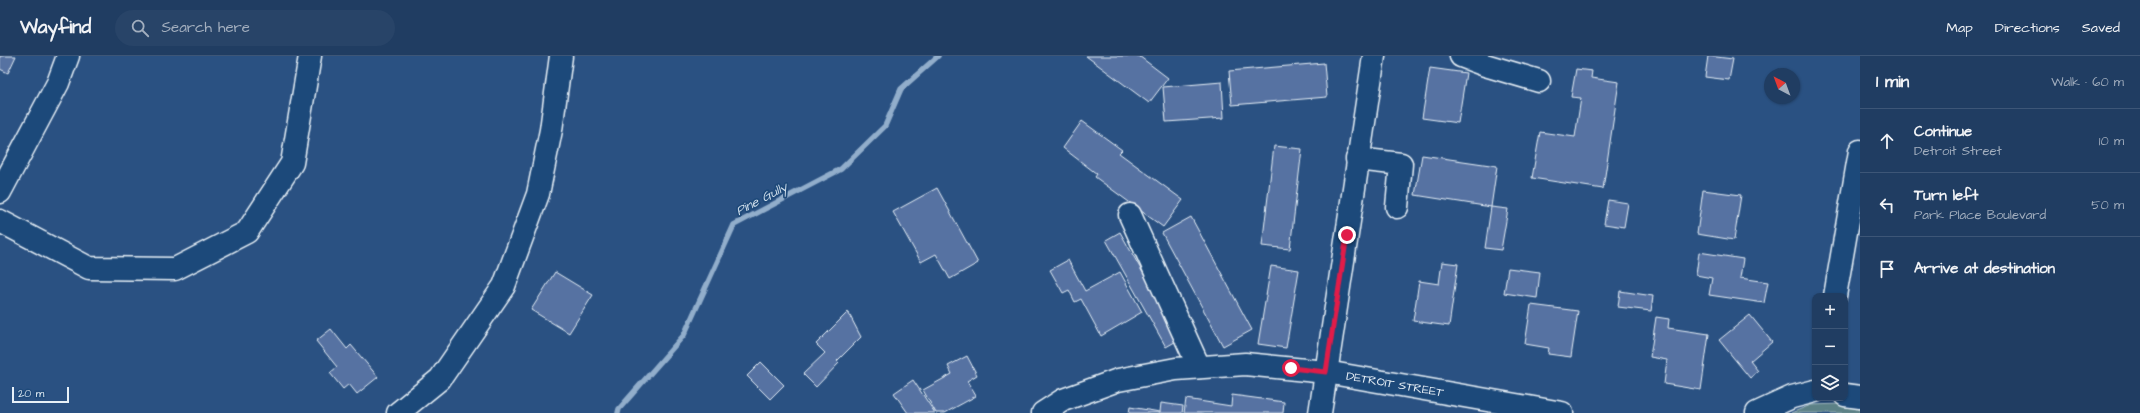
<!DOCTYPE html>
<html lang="en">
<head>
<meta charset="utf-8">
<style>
  :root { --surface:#203d62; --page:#284468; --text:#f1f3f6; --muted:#a2aebe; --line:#3d5677 }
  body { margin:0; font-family:"Architects Daughter",sans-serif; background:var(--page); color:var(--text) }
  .controls { position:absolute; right:12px; bottom:12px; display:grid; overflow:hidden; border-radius:8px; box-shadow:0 1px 3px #0004 }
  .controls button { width:36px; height:36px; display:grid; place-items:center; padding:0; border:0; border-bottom:1px solid var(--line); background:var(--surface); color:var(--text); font:20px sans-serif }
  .compass { position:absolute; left:1764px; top:12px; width:36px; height:36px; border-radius:50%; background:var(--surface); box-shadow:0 1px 3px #0004; rotate:319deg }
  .scale { position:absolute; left:12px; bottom:10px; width:57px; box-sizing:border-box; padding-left:4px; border:2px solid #e8f1f8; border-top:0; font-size:11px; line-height:14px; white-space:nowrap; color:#e8f1f8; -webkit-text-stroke:3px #1f4a7a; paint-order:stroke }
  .stop { position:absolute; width:12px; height:12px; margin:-9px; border:3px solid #e11d48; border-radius:50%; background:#fff }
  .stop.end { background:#e11d48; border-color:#fff; box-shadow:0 1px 4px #0008 }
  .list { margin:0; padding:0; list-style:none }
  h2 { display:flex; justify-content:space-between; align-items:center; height:52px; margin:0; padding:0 16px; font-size:17px }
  h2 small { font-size:13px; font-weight:400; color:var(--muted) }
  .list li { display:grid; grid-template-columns:26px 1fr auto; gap:12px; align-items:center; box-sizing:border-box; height:64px; padding:0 16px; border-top:1px solid var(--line) }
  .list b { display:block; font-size:15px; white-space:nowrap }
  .list p { margin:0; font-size:13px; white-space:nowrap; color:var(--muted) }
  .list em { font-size:13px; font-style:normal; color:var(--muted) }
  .icon { flex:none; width:22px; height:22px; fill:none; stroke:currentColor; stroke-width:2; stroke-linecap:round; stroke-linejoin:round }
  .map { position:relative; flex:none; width:1860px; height:357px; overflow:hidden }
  header { display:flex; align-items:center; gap:24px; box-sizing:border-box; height:56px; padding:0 20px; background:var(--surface); border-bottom:1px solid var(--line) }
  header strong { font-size:19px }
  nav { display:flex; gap:22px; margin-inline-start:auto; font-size:14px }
  .search { width:280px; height:36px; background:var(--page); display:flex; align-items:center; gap:10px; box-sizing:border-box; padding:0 14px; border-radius:22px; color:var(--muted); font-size:15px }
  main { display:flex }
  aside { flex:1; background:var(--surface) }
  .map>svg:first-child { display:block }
  .green { fill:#5b8186; stroke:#a2b9bf }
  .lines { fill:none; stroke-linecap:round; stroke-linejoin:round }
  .stream { stroke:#92aecb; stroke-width:5.5 }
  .building { fill:#5772a2; stroke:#e8f1f8 }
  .minor-casing { stroke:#e8f1f8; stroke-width:25 }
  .minor { stroke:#1f4a7a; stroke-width:22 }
  .route { stroke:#e11d48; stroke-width:5 }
  .labels { text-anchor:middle; stroke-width:3.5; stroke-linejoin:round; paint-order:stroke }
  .street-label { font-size:12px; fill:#e8f1f8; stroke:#1f4a7a }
  .water-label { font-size:13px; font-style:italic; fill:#d2e0ed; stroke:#1f4a7a }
</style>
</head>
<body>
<header>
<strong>Wayfind</strong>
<div class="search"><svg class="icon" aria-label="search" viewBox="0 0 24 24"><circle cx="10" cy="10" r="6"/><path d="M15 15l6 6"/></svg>Search here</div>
<nav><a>Map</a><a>Directions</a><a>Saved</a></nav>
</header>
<main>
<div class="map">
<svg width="1860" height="357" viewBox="0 0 1860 357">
  <rect width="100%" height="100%" fill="#2a5182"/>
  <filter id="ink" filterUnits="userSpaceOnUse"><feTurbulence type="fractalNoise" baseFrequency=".025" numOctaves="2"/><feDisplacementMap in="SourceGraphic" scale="8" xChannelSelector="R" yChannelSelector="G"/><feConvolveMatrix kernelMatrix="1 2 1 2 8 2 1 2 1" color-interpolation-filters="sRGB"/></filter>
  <g filter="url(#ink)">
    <path class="green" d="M1842,348l18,6v3h-69l20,-8z"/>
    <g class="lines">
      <path class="stream" d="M618,357l1,-4 65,-74 50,-110 107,-56 44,-43 16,-37 37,-33"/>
    </g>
    <g class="building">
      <path d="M0,0h16l-8,17 -8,-4z"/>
      <path d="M1086,0h53l29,22 -19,25z"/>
      <path d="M1708,0l25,3 -4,21 -24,-3z"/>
      <path d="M1324,7l3,34 -95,8 -3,-34z"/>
      <path d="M1430,12l36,5 -8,50 -36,-5z"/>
      <path d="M1576,13l16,2 -1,7 28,4 -16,107 -71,-11 8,-46 35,5 6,-39 -10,-1z"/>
      <path d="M1222,26l2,36 -58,4 -3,-35z"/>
      <path d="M1082,65l40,29 -3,3 64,47 -20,27 -68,-50 2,-3 -34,-26z"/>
      <path d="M1274,90l28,3 -12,100 -28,-3z"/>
      <path d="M1422,99l75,11 -6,41 -76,-12z"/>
      <path d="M937,132l41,75 -28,16 -14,-25 -15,8 -28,-50z"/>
      <path d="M1703,134l38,5 -7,45 -37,-6z"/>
      <path d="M1608,144l20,3 -4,24 -20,-3z"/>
      <path d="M1491,151l17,2 -7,41 -16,-2z"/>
      <path d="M1191,161l61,113 -29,16 -61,-113z"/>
      <path d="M1120,176l60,107 -14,8 -60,-107z"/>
      <path d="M1699,196l44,7 -3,19 28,4 -4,21 -55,-8 3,-17 -16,-3z"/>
      <path d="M1068,204l17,31 35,-19 22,40 -41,24 -20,-37 -6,3 -6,-12 -6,3 -13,-23z"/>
      <path d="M1442,206l16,2 -9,62 -36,-5 6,-40 20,3z"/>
      <path d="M1271,210l28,4 -13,78 -28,-4z"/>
      <path d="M1508,212l32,4 -3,26 -33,-5z"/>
      <path d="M555,216l38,23 -24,38 -38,-23z"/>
      <path d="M1620,235l33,5 -2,15 -33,-4z"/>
      <path d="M1531,249l47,6 -7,46 -23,-3 1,-6 -24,-4z"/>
      <path d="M848,256l13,25 -24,24 2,2 -23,24 -13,-13 22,-21 -9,-9z"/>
      <path d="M1750,259l22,27 -22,19 8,10 -8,7 -31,-38z"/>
      <path d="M1656,261l13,2 -1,9 41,6 -8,56 -37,-6 3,-24 -17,-3z"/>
      <path d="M331,273l16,20 4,-4 27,32 -21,17 -8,-10 -6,5 -13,-16 7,-6 -21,-26z"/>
      <path d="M967,300l10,19 -10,6 9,15 -31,17h-9l-13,-23 29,-16 -4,-8z"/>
      <path d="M761,306l23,23 -14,14 -23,-23z"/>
      <path d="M913,324l22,33h-27l-14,-20z"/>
      <path d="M1232,339l52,7 -1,11h-99l2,-14 45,7z"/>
      <path d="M1161,347l22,3 -1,7h-53l1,-6 30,5z"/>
    </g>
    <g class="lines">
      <g class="minor-casing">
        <g id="minor">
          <path d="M1461,0l24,9 54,16"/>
          <path d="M1357,103l44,5 -4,43"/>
          <path d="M0,136l58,-109 10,-27"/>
          <path d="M1130,159l69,152"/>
          <path d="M0,165l89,47 86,1 72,-37 45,-69 18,-107"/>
          <path d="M1835,240l25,-145"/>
          <path d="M1845,339l15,2"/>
          <path d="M398,357l42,-34 64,-93 34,-92 13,-64 10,-74"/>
          <path d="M1043,357l20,-13 55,-20 58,-11 69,-5 81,8 236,41"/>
          <path d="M1320,357l54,-357"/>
          <path d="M1757,357l35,-16 23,-6"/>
        </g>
      </g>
      <use href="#minor" class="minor"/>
    </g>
  </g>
  <g class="lines" filter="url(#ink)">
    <path class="route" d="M1291,312l35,4 21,-137"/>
  </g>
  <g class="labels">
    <g class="street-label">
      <text transform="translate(1395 328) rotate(10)" y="4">DETROIT STREET</text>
    </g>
    <g class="water-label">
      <text transform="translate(761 142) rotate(-28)" y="5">Pine Gully</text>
    </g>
  </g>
</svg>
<div class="controls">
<button>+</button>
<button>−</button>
<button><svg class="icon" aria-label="layers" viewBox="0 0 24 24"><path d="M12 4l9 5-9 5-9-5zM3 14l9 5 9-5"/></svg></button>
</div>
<svg class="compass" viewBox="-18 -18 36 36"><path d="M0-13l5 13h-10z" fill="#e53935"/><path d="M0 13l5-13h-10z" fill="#a2aebe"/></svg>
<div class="scale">20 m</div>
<div class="stop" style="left:1291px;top:312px"></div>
<div class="stop end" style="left:1347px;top:179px"></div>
</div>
<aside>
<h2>1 min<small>Walk · 60 m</small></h2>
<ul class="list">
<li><svg class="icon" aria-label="ahead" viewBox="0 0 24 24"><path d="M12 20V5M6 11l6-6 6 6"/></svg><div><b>Continue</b><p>Detroit Street</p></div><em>10 m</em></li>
<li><svg class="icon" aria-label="left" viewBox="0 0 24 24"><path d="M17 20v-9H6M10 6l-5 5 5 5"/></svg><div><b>Turn left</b><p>Park Place Boulevard</p></div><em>50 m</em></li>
<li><svg class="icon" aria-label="arrive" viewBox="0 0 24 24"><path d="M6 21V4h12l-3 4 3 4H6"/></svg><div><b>Arrive at destination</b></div></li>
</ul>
</aside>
</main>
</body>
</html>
